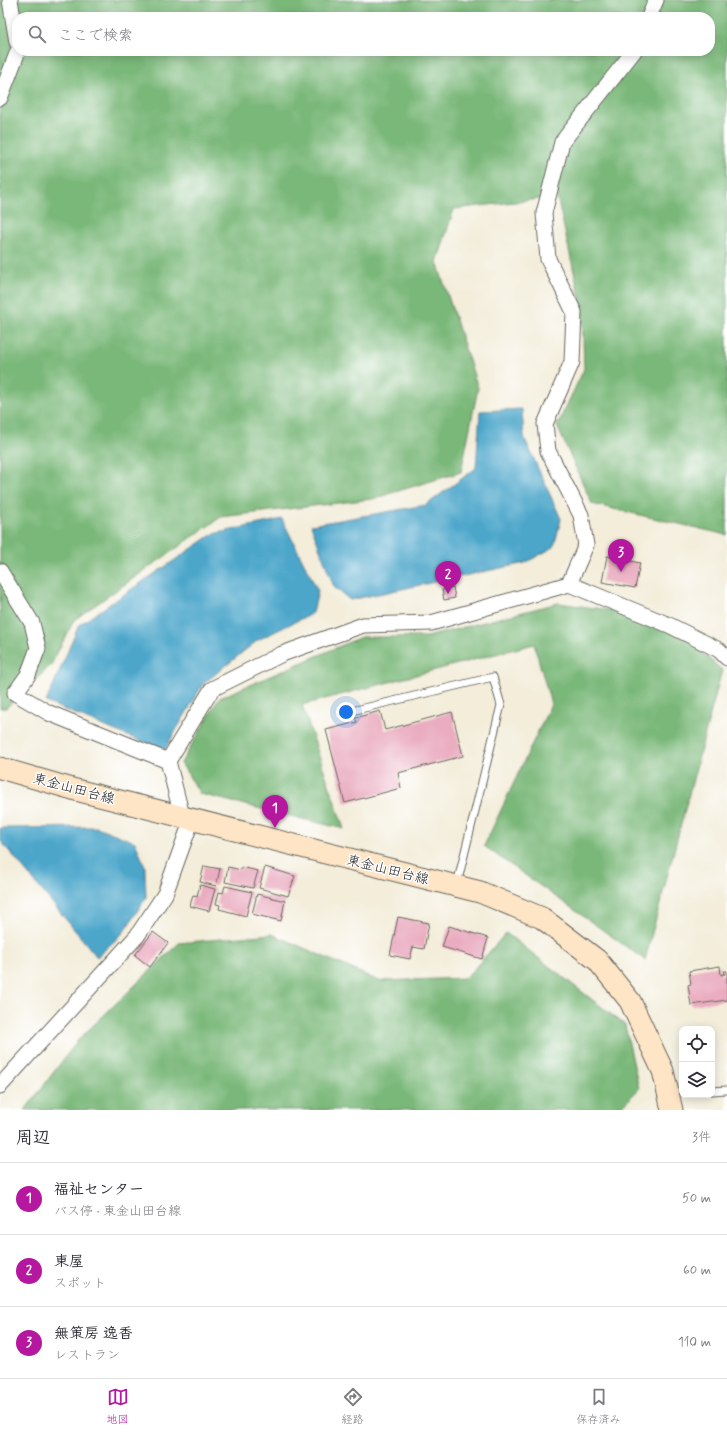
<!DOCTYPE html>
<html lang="ja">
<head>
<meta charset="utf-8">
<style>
  :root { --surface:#fff; --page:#f2f2f3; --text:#2b2b33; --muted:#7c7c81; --line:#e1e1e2; --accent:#b5179e }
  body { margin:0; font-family:Mynerve,"Klee One",sans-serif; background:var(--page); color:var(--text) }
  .controls { position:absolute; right:12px; bottom:12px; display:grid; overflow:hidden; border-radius:8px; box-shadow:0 2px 10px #0003 }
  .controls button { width:36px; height:36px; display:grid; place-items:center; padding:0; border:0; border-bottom:1px solid var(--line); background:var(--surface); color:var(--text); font:20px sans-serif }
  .you { position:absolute; left:346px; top:712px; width:14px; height:14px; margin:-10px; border:3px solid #fff; border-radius:50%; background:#1a73e8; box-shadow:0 0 0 6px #1a73e833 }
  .badge { display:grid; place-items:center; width:26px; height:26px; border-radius:50%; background:var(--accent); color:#fff; font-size:13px; font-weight:700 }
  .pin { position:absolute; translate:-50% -33px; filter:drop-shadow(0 1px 2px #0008) }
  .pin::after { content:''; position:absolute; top:21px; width:14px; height:12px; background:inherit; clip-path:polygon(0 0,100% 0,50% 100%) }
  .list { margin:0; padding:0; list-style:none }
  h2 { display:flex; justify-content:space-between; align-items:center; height:52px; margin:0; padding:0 16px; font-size:17px }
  h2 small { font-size:13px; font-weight:400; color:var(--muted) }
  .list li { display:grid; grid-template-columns:26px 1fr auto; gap:12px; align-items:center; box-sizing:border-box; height:72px; padding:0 16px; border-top:1px solid var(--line) }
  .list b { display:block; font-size:15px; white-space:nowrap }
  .list p { margin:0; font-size:13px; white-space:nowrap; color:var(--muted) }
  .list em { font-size:13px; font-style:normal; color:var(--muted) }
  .icon { flex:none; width:22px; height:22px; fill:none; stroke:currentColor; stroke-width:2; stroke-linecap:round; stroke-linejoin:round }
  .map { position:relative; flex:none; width:727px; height:1110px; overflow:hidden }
  .search { position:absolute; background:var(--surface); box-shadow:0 2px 10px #0003; left:12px; right:12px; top:12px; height:44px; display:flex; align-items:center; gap:10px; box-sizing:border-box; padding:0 14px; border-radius:16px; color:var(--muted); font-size:15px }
  .sheet { height:268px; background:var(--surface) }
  nav { display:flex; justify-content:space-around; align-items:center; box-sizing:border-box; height:56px; border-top:1px solid var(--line); background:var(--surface); font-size:11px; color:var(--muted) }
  nav a { display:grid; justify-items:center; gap:2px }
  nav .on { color:var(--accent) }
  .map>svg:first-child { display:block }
  .forest { fill:#7ab879; stroke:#4b6a4a; fill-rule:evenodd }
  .water { fill:#4ca6ca; stroke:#346173 }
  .building { fill:#eaacc0 }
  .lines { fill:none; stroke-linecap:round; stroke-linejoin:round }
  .service-casing { stroke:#67655e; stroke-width:9 }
  .minor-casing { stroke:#67655e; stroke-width:17 }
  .secondary-casing { stroke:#67655e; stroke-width:23 }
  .service { stroke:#fff; stroke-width:7 }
  .minor { stroke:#fff; stroke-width:15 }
  .secondary { stroke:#fee5c5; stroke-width:21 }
  .labels { text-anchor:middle; stroke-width:3; stroke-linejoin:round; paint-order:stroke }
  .street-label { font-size:14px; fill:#1c1c1c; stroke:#fff }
</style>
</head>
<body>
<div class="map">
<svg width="727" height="1110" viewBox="0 0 727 1110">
  <rect width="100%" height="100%" fill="#fff"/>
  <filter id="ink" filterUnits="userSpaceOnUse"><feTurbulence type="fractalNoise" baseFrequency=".025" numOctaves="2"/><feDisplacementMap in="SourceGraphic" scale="8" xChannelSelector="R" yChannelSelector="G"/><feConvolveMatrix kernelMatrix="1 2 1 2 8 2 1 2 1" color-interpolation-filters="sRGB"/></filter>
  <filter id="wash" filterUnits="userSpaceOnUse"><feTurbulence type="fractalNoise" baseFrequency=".012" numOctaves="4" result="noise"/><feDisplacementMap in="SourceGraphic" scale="16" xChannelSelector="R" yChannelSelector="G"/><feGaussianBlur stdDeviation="0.9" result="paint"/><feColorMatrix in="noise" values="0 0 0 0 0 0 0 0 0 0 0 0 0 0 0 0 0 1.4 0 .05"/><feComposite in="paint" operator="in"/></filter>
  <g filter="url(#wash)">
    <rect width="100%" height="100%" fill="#f3edda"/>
    <g class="forest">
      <path d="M0,0h727v535l-135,-31 -35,-78 27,-57 -2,-62 -25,-110 -103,12 -17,53 41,126 -17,84 -89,27 -151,18 -147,103 -23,45 -45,43h-6zM17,17h693v34h-693z"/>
      <path d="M558,603l103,14 61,53 -77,290 -161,-114 67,-142 -17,-60 -232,61 42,124 -144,-35 -19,-31 38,-65 142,-61h65z"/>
      <path d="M506,933l119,92 14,64 -21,21h-593l53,-70 101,-97 93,-9 107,47 87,-3z"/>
    </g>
    <g class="water">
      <path d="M522,409l2,28 37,82 -7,28 -29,16 -175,37 -16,-13 -23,-62 115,-20 50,-37 4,-57z"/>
      <path d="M282,519l36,72 -5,22 -55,27 -55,44 -39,67 -118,-49 33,-77 134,-91z"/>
      <path d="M97,827l38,15 10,24 1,32 -23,35 -26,24 -97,-117v-12z"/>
    </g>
    <g id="blocks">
      <g class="building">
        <path d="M607,556l33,7 -5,25 -33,-6z"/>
        <path d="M453,587l2,11 -11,2 -2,-10z"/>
        <path d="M380,711l5,19 67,-18 11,44 -65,17 3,15 -56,15 -19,-73 31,-8 -2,-4z"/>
        <path d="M204,866l16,3 -4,17 -16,-4z"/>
        <path d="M228,867l13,3v-3l17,4 -5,17 -28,-6z"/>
        <path d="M265,867l30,9 -7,20 -29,-8z"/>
        <path d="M200,885l15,4 -6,22 -19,-5 3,-11 4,1z"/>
        <path d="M225,886l27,6 -6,24 -27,-7 1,-4 -4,-1 3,-12 4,1z"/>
        <path d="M257,894l28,7 -4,20 -29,-7z"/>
        <path d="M398,917l31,6 -5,26 -11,-2 -3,12 -20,-4z"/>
        <path d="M449,926l39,12 -6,21 -40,-12z"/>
        <path d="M153,932l15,11 -18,24 -15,-12z"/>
        <path d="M720,966l1,9 4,-1 -1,-3h3v29l-36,5 -3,-20 3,-1 -2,-13z"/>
      </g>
    </g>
  </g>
  <g filter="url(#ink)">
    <use href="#blocks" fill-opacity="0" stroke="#67655e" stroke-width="1"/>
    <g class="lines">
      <g class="service-casing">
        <g id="service">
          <path d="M356,710l137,-33 8,28 -44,179"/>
          <path d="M712,1091l15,-1"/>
        </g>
      </g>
      <g class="minor-casing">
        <g id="minor">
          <path d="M10,0l7,42"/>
          <path d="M649,17l7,-17"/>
          <path d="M0,98l18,-47"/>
          <path d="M0,571l32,52 6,25 -10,27 -13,18 34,20 119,48"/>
          <path d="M569,584l17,-39 -5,-30 -33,-64 -3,-27 27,-62 2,-50 -26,-53 -4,-46 18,-71 72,-91"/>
          <path d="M182,816l-14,-55 44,-72 70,-35 81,-29 68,-2 138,-39 100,41 50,25 8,8"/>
          <path d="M0,1086l137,-150 28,-42 27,-75"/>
        </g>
      </g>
      <g class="secondary-casing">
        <path id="secondary" d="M0,768l76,22 404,102 62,26 55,42 33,41 33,70 9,39"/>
      </g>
      <use href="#service" class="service"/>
      <use href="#minor" class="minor"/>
      <use href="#secondary" class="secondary"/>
    </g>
  </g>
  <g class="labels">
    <g class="street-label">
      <text transform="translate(74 788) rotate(15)" y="5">東金山田台線</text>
      <text transform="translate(388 869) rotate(14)" y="5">東金山田台線</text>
    </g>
  </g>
</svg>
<div class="controls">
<button><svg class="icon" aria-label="locate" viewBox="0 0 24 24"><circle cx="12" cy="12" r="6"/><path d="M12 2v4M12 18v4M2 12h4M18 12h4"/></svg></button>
<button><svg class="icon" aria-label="layers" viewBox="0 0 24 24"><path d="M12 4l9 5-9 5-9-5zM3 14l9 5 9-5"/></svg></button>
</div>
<div class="you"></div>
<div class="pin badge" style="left:275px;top:828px">1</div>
<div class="pin badge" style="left:448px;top:594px">2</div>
<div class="pin badge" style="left:621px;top:572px">3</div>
<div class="search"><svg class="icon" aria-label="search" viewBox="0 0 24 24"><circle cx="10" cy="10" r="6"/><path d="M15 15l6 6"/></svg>ここで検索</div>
</div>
<section class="sheet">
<h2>周辺<small>3件</small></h2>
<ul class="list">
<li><span class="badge">1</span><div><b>福祉センター</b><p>バス停 · 東金山田台線</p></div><em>50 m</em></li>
<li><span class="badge">2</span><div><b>東屋</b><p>スポット</p></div><em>60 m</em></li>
<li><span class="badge">3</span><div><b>無策房 逸香</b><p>レストラン</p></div><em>110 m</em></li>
</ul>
</section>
<nav>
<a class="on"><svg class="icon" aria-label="map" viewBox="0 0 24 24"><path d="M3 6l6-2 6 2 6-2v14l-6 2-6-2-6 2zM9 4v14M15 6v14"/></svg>地図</a>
<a><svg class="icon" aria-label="directions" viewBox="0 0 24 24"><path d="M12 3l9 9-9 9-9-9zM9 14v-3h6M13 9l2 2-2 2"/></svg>経路</a>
<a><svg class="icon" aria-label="saved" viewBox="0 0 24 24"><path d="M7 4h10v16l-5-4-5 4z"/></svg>保存済み</a>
</nav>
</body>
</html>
